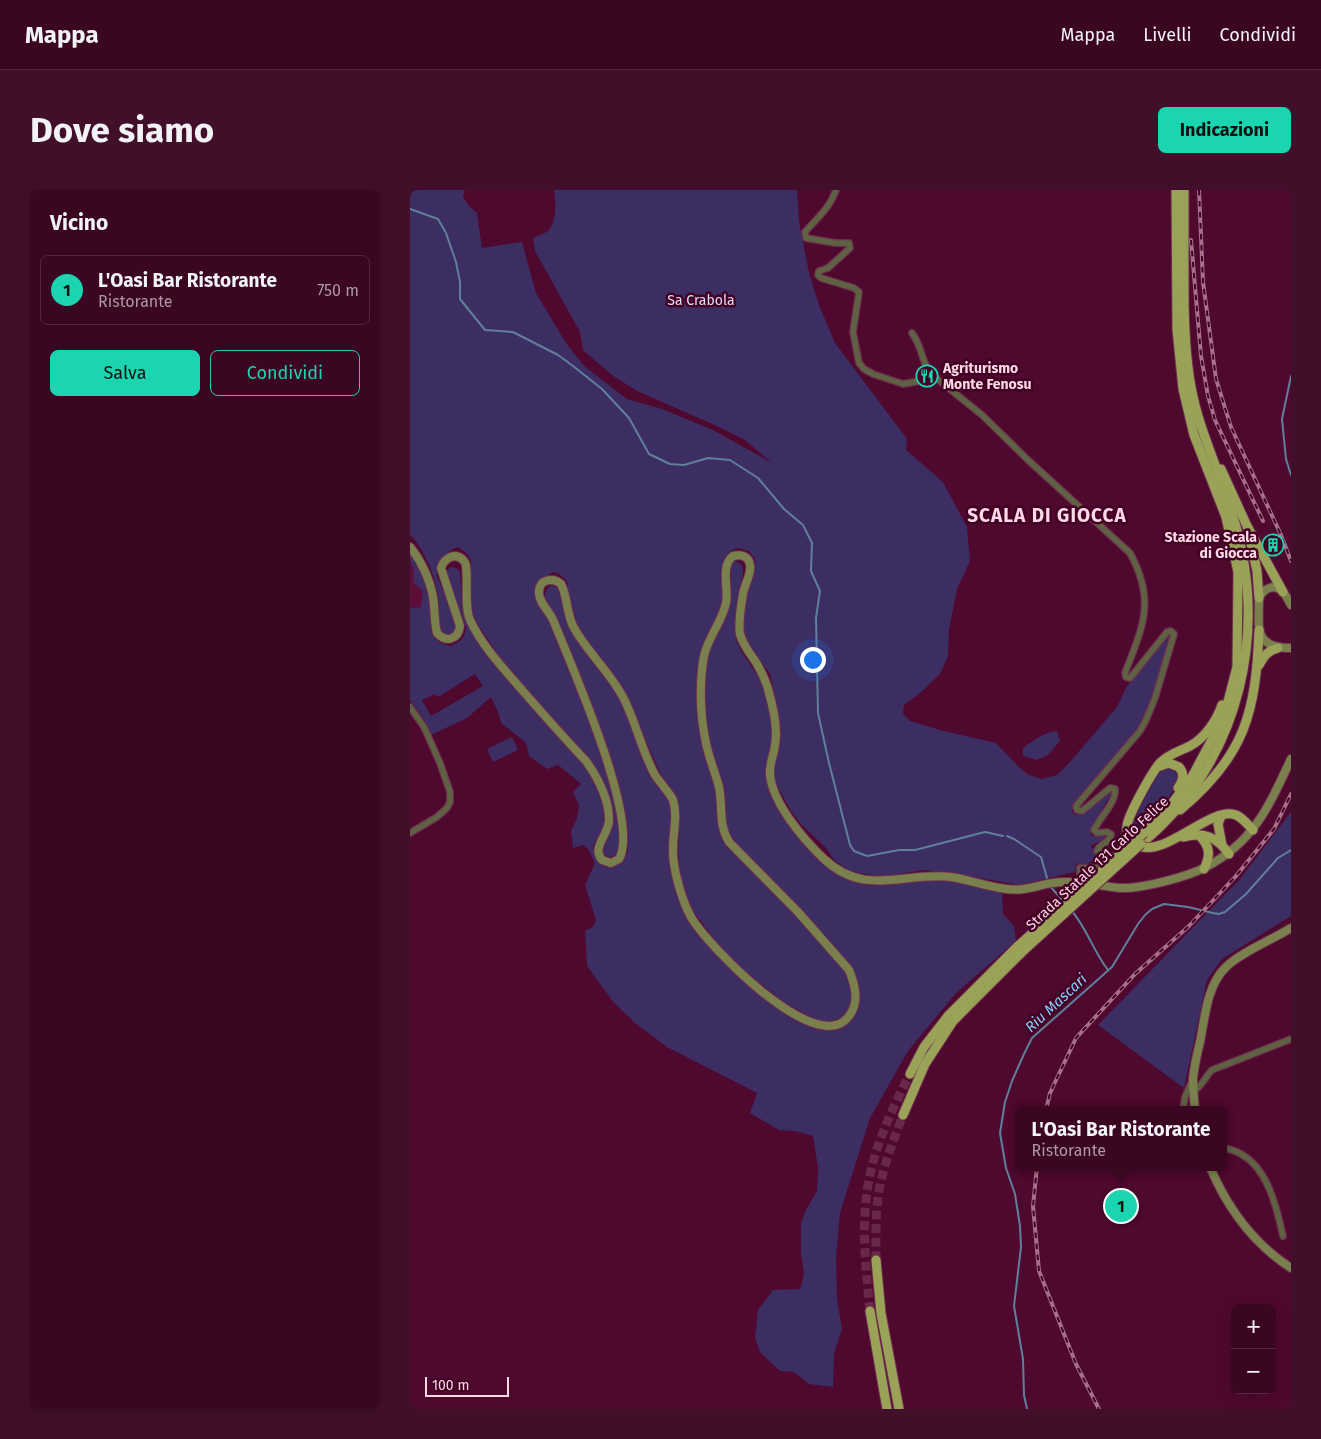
<!DOCTYPE html>
<html lang="it">
<head>
<meta charset="utf-8">
<style>
  :root { --surface:#3b0622; --page:#420f2a; --text:#f1f3f6; --muted:#ac99a5; --line:#542740; --accent:#1bd5b1 }
  body { margin:0; font-family:"Fira Sans",sans-serif; background:var(--page); color:var(--text) }
  .controls { position:absolute; right:15px; bottom:15px; display:grid; overflow:hidden; border-radius:8px; box-shadow:0 5px 20px #0002 }
  .controls button { width:45px; height:45px; display:grid; place-items:center; padding:0; border:0; border-bottom:1px solid var(--line); background:var(--surface); color:var(--text); font:25px sans-serif }
  .scale { position:absolute; left:15px; bottom:12px; width:84px; box-sizing:border-box; padding-left:5px; border:2px solid #fdd9e6; border-top:0; font-size:14px; line-height:18px; white-space:nowrap; color:#fdd9e6; -webkit-text-stroke:4px #430024; paint-order:stroke }
  .you { position:absolute; left:402px; top:469px; width:18px; height:18px; margin:-12px; border:4px solid #fff; border-radius:50%; background:#1a73e8; box-shadow:0 0 0 8px #1a73e833 }
  .badge { display:grid; place-items:center; width:32px; height:32px; border-radius:50%; background:var(--accent); color:#111; font-size:16px; font-weight:700 }
  .pin { position:absolute; translate:-50% -50%; border:2px solid #fff; box-shadow:0 1px 5px #0006 }
  .popup { position:absolute; left:605px; top:916px; width:212px; height:65px; box-sizing:border-box; display:grid; place-content:center; border-radius:8px; background:var(--surface); filter:drop-shadow(0 1px 4px #0005); font-size:16px; white-space:nowrap; color:var(--muted) }
  .popup b { font-size:19px; color:var(--text) }
  .popup::after { content:''; position:absolute; left:50%; top:100%; margin-left:-10px; border:10px solid transparent; border-top-color:var(--surface) }
  .list { margin:0; padding:0; list-style:none }
  h2 { display:flex; justify-content:space-between; align-items:center; height:65px; margin:0; padding:0 20px; font-size:21px }
  h2 small { font-size:16px; font-weight:400; color:var(--muted) }
  .list li { display:grid; grid-template-columns:32px 1fr auto; gap:15px; align-items:center; box-sizing:border-box; height:70px; margin:0 10px 10px; padding:0 10px; border:1px solid var(--line); border-radius:8px }
  .list b { display:block; font-size:19px; white-space:nowrap }
  .list p { margin:0; font-size:16px; white-space:nowrap; color:var(--muted) }
  .list em { font-size:16px; font-style:normal; color:var(--muted) }
  .actions { display:flex; gap:10px; padding:15px 20px }
  .actions a { flex:1; padding:11px 0; border:1px solid var(--accent); border-radius:8px; text-align:center; font-size:18px; color:var(--accent) }
  .actions .main { background:var(--accent); color:#111 }
  .map { position:relative; flex:none; width:881px; height:1219px; overflow:hidden; border-radius:8px }
  header { display:flex; align-items:center; gap:30px; box-sizing:border-box; height:70px; padding:0 25px; background:var(--surface); border-bottom:1px solid var(--line) }
  header strong { font-size:24px }
  nav { display:flex; gap:28px; margin-inline-start:auto; font-size:18px }
  .intro { display:flex; align-items:center; justify-content:space-between; box-sizing:border-box; height:120px; padding:0 30px }
  h1 { margin:0; font-size:35px }
  .button { padding:12px 22px; border-radius:8px; background:var(--accent); color:#111; font-size:18px; font-weight:700 }
  main { display:flex; gap:30px; padding:0 30px }
  aside { flex:1; background:var(--surface); border-radius:8px; box-shadow:0 5px 20px #0002 }
  .map>svg:first-child { display:block }
  .built { fill:#5c0d38 }
  .green { fill:#3c2d62; fill-rule:evenodd }
  .lines { fill:none; stroke-linecap:round; stroke-linejoin:round }
  .stream { stroke:#5f809a; stroke-width:2 }
  .trunk-tunnel { stroke:#69274a; stroke-width:9; stroke-dasharray:9 4.5; stroke-linecap:butt }
  .minor-casing { stroke:#6e2e4f; stroke-width:8 }
  .secondary-casing { stroke:#6e2e4f; stroke-width:10 }
  .trunk-casing { stroke:#6e2e4f; stroke-width:11 }
  .minor { stroke:#5e6242; stroke-width:5.5 }
  .secondary { stroke:#7a804d; stroke-width:8 }
  .trunk { stroke:#9aa258; stroke-width:9 }
  .rail-casing { stroke:#a6708a; stroke-width:4 }
  .rail { stroke:#430024; stroke-width:2; stroke-dasharray:5.5; stroke-linecap:butt }
  .trunk-bridge-casing { stroke:#6e2e4f; stroke-width:11; stroke-linecap:butt }
  .trunk-bridge { stroke:#9aa258; stroke-width:9 }
  .labels { text-anchor:middle; stroke-width:5; stroke-linejoin:round; paint-order:stroke }
  .park-label { font-size:14px; fill:#e1ddf5; stroke:#430024 }
  .poi-label { font-size:14px; font-weight:bold; fill:#fdd9e6; stroke:#430024; text-anchor:start }
  .street-label { font-size:14px; fill:#fdd9e6; stroke:#430024 }
  .water-label { font-size:15px; font-style:italic; fill:#83d0fc; stroke:#430024 }
  .district-label { font-size:19px; font-weight:bold; letter-spacing:1px; fill:#fdd9e6; stroke:#430024 }
</style>
</head>
<body>
<header>
<strong>Mappa</strong>
<nav><a>Mappa</a><a>Livelli</a><a>Condividi</a></nav>
</header>
<div class="intro"><h1>Dove siamo</h1><a class="button">Indicazioni</a></div>
<main>
<aside>
<h2>Vicino<small></small></h2>
<ul class="list">
<li><span class="badge">1</span><div><b>L'Oasi Bar Ristorante</b><p>Ristorante</p></div><em>750 m</em></li>
</ul>
<div class="actions"><a class="main">Salva</a><a>Condividi</a></div>
</aside>
<div class="map">
<svg width="881" height="1219" viewBox="0 0 881 1219">
  <rect width="100%" height="100%" fill="#4f082e"/>
  <path class="built" d="M0,362l12,24 9,30 -21,2z"/>
  <g class="green">
    <path d="M0,0h55l-2,6 5,9 9,8 5,35 40,-6 14,51 30,50 18,23 43,33 35,10 51,21 59,33 -27,-23 -26,-13 -82,-36 -24,-15 -30,-26 -3,-18 -45,-81 -2,-13c4,-2 11,-4 15,-7 9,-10 8,-29 6,-41h243l2,31 10,52 10,32 16,38 72,96 -1,11 37,32 24,45 3,34 -13,28 -8,41 -1,26 -8,18 -20,19 -16,12 -1,9 7,7 30,9 56,13 24,25 9,7 13,4 15,-4 12,-12 48,-56 10,-21 38,-48 5,-3 1,3 -10,37 -14,38 -12,21 -61,69 -2,9 5,3 33,-26 3,1 -22,40v6l17,-3 1,3 -18,10 4,8 4,2 -15,10 -8,-3 -1,9 -56,13 -68,-12 -27,-3 -43,7 -31,-6 -15,-10 -10,-14 -23,-22 -11,-14 -16,-29 -2,-13 8,-41 -4,-19 -7,-35 -19,-27 -7,-11 -1,-8 3,-31 9,-31v-7l-6,-8 -11,-3 -7,3 -6,6 -3,9 1,31 -3,12 -15,31 -4,18 -3,27 13,84 5,21 3,42 4,10 64,63 59,67 7,21 -2,11 -7,12 -9,4 -10,2 -12,-4 -28,-15 -43,-34 -22,-22 -27,-36 -10,-26 -4,-19 -1,-16 2,-36 -2,-13 -7,-13 -9,-11 -35,-77 -18,-30 -34,-46 -5,-12 -3,-31 -8,-7 -6,-2 -12,8c-6,20 -5,24 9,39 15,39 90,205 65,237l-7,1 -4,-3 -2,-6 11,-22 1,-12 -14,-38 -5,-9 -13,-16 -76,-85 -26,-38 -8,-15 -3,-14 2,-39 -6,-8 -7,-5c-14,5 -20,15 -21,29l19,44 1,9 -7,6 -8,-1c-6,-10 -3,-19 -3,-30 -1,-21 -14,-55 -29,-69z"/>
    <path d="M0,362c12,18 18,40 22,62 1,7 -1,16 3,23 3,6 9,7 16,9 10,-5 14,-8 15,-19l-20,-46 -1,-9 6,-5 5,1 4,4 2,36 8,19 123,148 12,35v12l-2,8 -10,16 1,6 10,13h13l11,-13c-1,-77 -39,-146 -64,-217 -3,-7 -5,-15 -9,-21 -3,-5 -9,-10 -10,-16 -1,-6 2,-9 6,-13l9,4c5,12 5,24 10,36l51,74 35,83c5,8 13,15 16,24 0,24 -2,70 6,91 6,16 16,32 27,45 6,8 14,14 21,21 26,26 72,73 111,64 9,-2 16,-7 19,-16 4,-12 5,-26 -1,-37 -7,-11 -19,-22 -27,-32 -31,-37 -65,-71 -99,-105l-4,-14v-32l-12,-38 -7,-33 -1,-47 5,-26 17,-37 4,-13v-31l4,-5c5,1 8,4 8,10 0,6 -3,13 -4,19 -3,13 -4,32 -3,45 1,18 24,38 30,57 4,13 8,32 7,45 -2,20 -10,31 -3,52 10,25 38,66 61,81 10,7 24,12 35,14 26,4 51,-5 76,-3 20,1 40,8 60,12l1,21 11,12 2,15 -60,52 -48,58 -38,67 -30,95 -4,45 1,41 5,30 -8,24 -1,34 -24,-3 -15,-12 -14,-1 -20,-19 -5,-14 3,-28 15,-20 27,-1 4,-15 -3,-20v-31l5,-13 11,-19 1,-23 -5,-32 -18,-5 -16,-1 -29,-17 7,-20 -90,-46 -32,-24 -21,-20 -27,-37 -2,-35 8,-4 3,-7 -11,-35 10,-22 -7,-14 -5,-4 -10,3 -2,-17 6,-13 2,-13 -6,-13 8,-8 -23,-19 -11,4 -18,-13 -3,-13 -25,-20 -3,-11 -7,-15 -24,21 -36,17 -6,-14 -15,-21v-92l11,-1 2,-16 -10,-9 1,-12 -4,-9zM65,484l8,12 -52,30 -9,-16 13,-6 3,3z"/>
    <path d="M647,541l3,10 -12,14 -11,5 -14,-4v-8c11,-7 20,-16 34,-17z"/>
    <path d="M102,547l6,13 -25,12 -6,-13z"/>
    <path d="M762,577l8,6 -5,15 -23,32 -18,14 -2,-8 1,-5 27,-52z"/>
    <path d="M881,622v104l-69,43 -15,21 -23,108 -86,-63 142,-146z"/>
  </g>
  <g class="lines">
    <g class="stream">
      <path d="M0,19l28,10 8,14 10,29 4,20v17l25,31 28,2 45,23 15,11 29,23 27,29 20,36 21,10 14,1 24,-7 22,2 28,18 26,31 19,16 9,18 -1,28 9,20 -4,27 2,95 11,50 21,82 4,6 13,5 32,-6h16l70,-18 18,4"/>
      <path d="M881,186l-9,43 4,40 5,16"/>
      <path d="M597,646l7,3 27,18 6,21"/>
      <path d="M640,696l13,15"/>
      <path d="M661,720c16,18 22,41 37,60"/>
      <path d="M617,1219l-3,-14 -1,-36 -9,-53 7,-59 -1,-21 -5,-32 -9,-26 -6,-35 5,-31 7,-21 12,-27 8,-16 80,-71 26,-43 7,-9 7,-6 12,-5 24,3 25,6 6,1 6,-2 21,-18 32,-36 13,-8"/>
    </g>
    <g class="trunk-tunnel">
      <path d="M466,1070c0,-24 -1,-50 4,-74 5,-25 14,-47 23,-71"/>
      <path d="M460,1121c-4,-41 -9,-85 -2,-126 7,-40 24,-76 42,-111"/>
    </g>
    <g class="minor-casing">
      <g id="minor">
        <path d="M426,0c-6,18 -19,28 -31,42l1,6 29,5h14l1,5 -22,20 -9,3 -1,4 3,3 33,10 5,4 -6,40 6,31 5,6 9,5 30,10 33,-6c-15,-11 -12,-29 -24,-45"/>
        <path d="M526,188l46,37 46,45 102,93c26,48 13,73 -5,120l1,4 4,1 5,-6 32,-40 4,-1 3,3 -19,64 -9,22 -6,11 -64,75 1,4 5,1 28,-23 5,1c1,14 -15,28 -21,41l3,3 10,-1 4,2c0,9 -12,9 -14,17l20,7"/>
        <path d="M0,517l14,20 16,36 10,29v10l-3,6 -10,9 -27,16"/>
        <path d="M670,692v-14l25,-1"/>
        <path d="M783,901c9,-4 12,-14 19,-21l79,-31"/>
        <path d="M773,920l2,-13 7,-16"/>
        <path d="M814,958c41,7 51,53 59,88"/>
      </g>
    </g>
    <g class="secondary-casing">
      <g id="secondary">
        <path d="M0,357c11,13 20,33 23,50 2,12 1,24 4,36 9,10 21,7 23,-7l-19,-58c3,-10 15,-17 23,-7 6,6 -1,44 6,59 12,26 34,49 52,70 21,24 42,48 64,71 12,17 23,37 23,59 0,15 -18,27 -7,40l9,3 8,-4c22,-37 -48,-194 -65,-237 -3,-9 -16,-20 -15,-30 0,-13 14,-15 22,-8 7,13 5,30 13,44 14,25 37,45 50,71 12,24 18,52 31,76 5,8 15,18 18,25 5,16 0,32 0,48 -1,19 9,53 18,69 16,28 127,143 158,99 11,-14 6,-31 0,-46l-51,-58 -69,-70c-11,-18 -6,-36 -10,-55 -4,-15 -10,-29 -13,-44 -6,-27 -7,-60 -2,-87 4,-19 18,-34 22,-53 3,-14 -6,-37 7,-47 8,-2 16,0 17,9 2,9 -6,20 -7,29 -2,12 -5,28 -3,40 3,12 11,20 17,30 5,9 10,19 12,29 5,17 9,35 6,52 -1,10 -6,19 -5,30 3,29 34,65 54,84 42,39 80,12 127,18 19,3 37,10 56,12 21,3 36,-7 56,-7 20,-1 38,4 57,6 21,1 67,-11 86,-21 48,-25 63,-61 85,-108"/>
        <path d="M881,415c-2,-4 -5,-10 -9,-14 -8,-8 -19,-2 -23,7 0,30 -6,50 32,50"/>
        <path d="M785,920c-1,-10 -2,-21 -2,-31 1,-12 4,-25 7,-37 5,-25 7,-57 26,-75 15,-15 46,-27 65,-39"/>
        <path d="M800,977c17,40 44,77 81,101"/>
      </g>
    </g>
    <g class="trunk-casing">
      <g id="trunk">
        <path d="M811,279l26,57 36,66"/>
        <path d="M840,349l7,32 2,27"/>
        <path d="M849,475c5,-9 8,-14 19,-17"/>
        <path d="M812,515c-5,15 -17,33 -32,41 -10,5 -22,8 -30,17 -8,9 -32,52 -33,63 -1,8 4,16 11,19 25,15 73,-40 98,-30 7,3 12,10 17,15"/>
        <path d="M750,576l9,-3 10,4c6,7 4,13 -1,21"/>
        <path d="M770,620c65,-54 76,-98 79,-180"/>
        <path d="M811,626l-3,8 4,21"/>
        <path d="M734,643l30,-32 19,-26 31,-58 13,-50 1,-95 -12,-55 -32,-82 -11,-46 -6,-60 -1,-139"/>
        <path d="M789,645c11,11 12,20 5,34"/>
        <path d="M773,647c21,-5 33,-1 46,17"/>
        <path d="M738,648c94,-83 121,-208 84,-325 -13,-43 -33,-82 -41,-126 -6,-32 -7,-66 -7,-98 0,-33 0,-66 0,-99"/>
        <path d="M500,884l14,-27 24,-31 70,-70"/>
        <path d="M493,925l22,-51 28,-43 69,-69"/>
        <path d="M466,1070l5,53 18,96"/>
        <path d="M460,1121l17,98"/>
      </g>
    </g>
    <use href="#minor" class="minor"/>
    <use href="#secondary" class="secondary"/>
    <use href="#trunk" class="trunk"/>
    <g class="rail-casing">
      <g id="rail">
        <path d="M789,0l4,92 13,97 15,48 50,108 10,26"/>
        <path d="M781,50l10,116 7,40 7,24 48,101"/>
        <path d="M636,920l4,-17 26,-55 59,-64 54,-48 47,-50 38,-47 17,-35"/>
        <path d="M627,977l-4,39 6,65 37,93 23,45"/>
      </g>
    </g>
    <use href="#rail" class="rail"/>
    <g class="trunk-bridge-casing">
      <g id="trunk-bridge">
        <path d="M608,756l126,-113"/>
        <path d="M612,762l119,-108"/>
      </g>
    </g>
    <use href="#trunk-bridge" class="trunk-bridge"/>
  </g>
  <defs>
    <g id="restaurant-ring" transform="scale(1.125)"><circle r="9.5" fill="#430024" stroke="#1bd5b1" stroke-width="1.5"/><path d="M-5-6h1v4h1v-4h1v4h1v-4h1v5L-1.5 .5V6h-2V.5L-5-1ZM5-6V6H3V1.5H1.5Q1.5-4 5-6Z" fill="#1bd5b1"/></g>
    <g id="building-ring" transform="scale(1.125)"><circle r="9.5" fill="#430024" stroke="#1bd5b1" stroke-width="1.5"/><path d="M-4-6H4V6H1V3H-1V6H-4ZM-2.5-4.3h1.7v1.8h-1.7ZM.8-4.3h1.7v1.8H.8ZM-2.5-1h1.7V.8h-1.7ZM.8-1h1.7V.8H.8Z" fill="#1bd5b1"/></g>
  </defs>
  <g fill-rule="evenodd">
    <use href="#restaurant-ring" x="517" y="186"/>
    <use href="#building-ring" x="863" y="355"/>
  </g>
  <g class="labels">
    <g class="park-label">
      <text x="291" y="115">Sa Crabola</text>
    </g>
    <g class="poi-label">
      <text x="533" y="183">Agriturismo<tspan x="533" dy="16">Monte Fenosu</tspan></text>
      <text x="847" y="352" text-anchor="end">Stazione Scala<tspan x="847" dy="16">di Giocca</tspan></text>
    </g>
    <g class="street-label">
      <text transform="translate(687 673) rotate(-43)" y="5">Strada Statale 131 Carlo Felice</text>
    </g>
    <g class="water-label">
      <text transform="translate(646 813) rotate(-43)" y="5">Riu Mascari</text>
    </g>
    <g class="district-label">
      <text x="637" y="332">SCALA DI GIOCCA</text>
    </g>
  </g>
</svg>
<div class="controls">
<button>+</button>
<button>−</button>
</div>
<div class="scale">100 m</div>
<div class="you"></div>
<div class="pin badge" style="left:711px;top:1016px">1</div>
<div class="popup"><b>L'Oasi Bar Ristorante</b>Ristorante</div>
</div>
</main>
</body>
</html>
